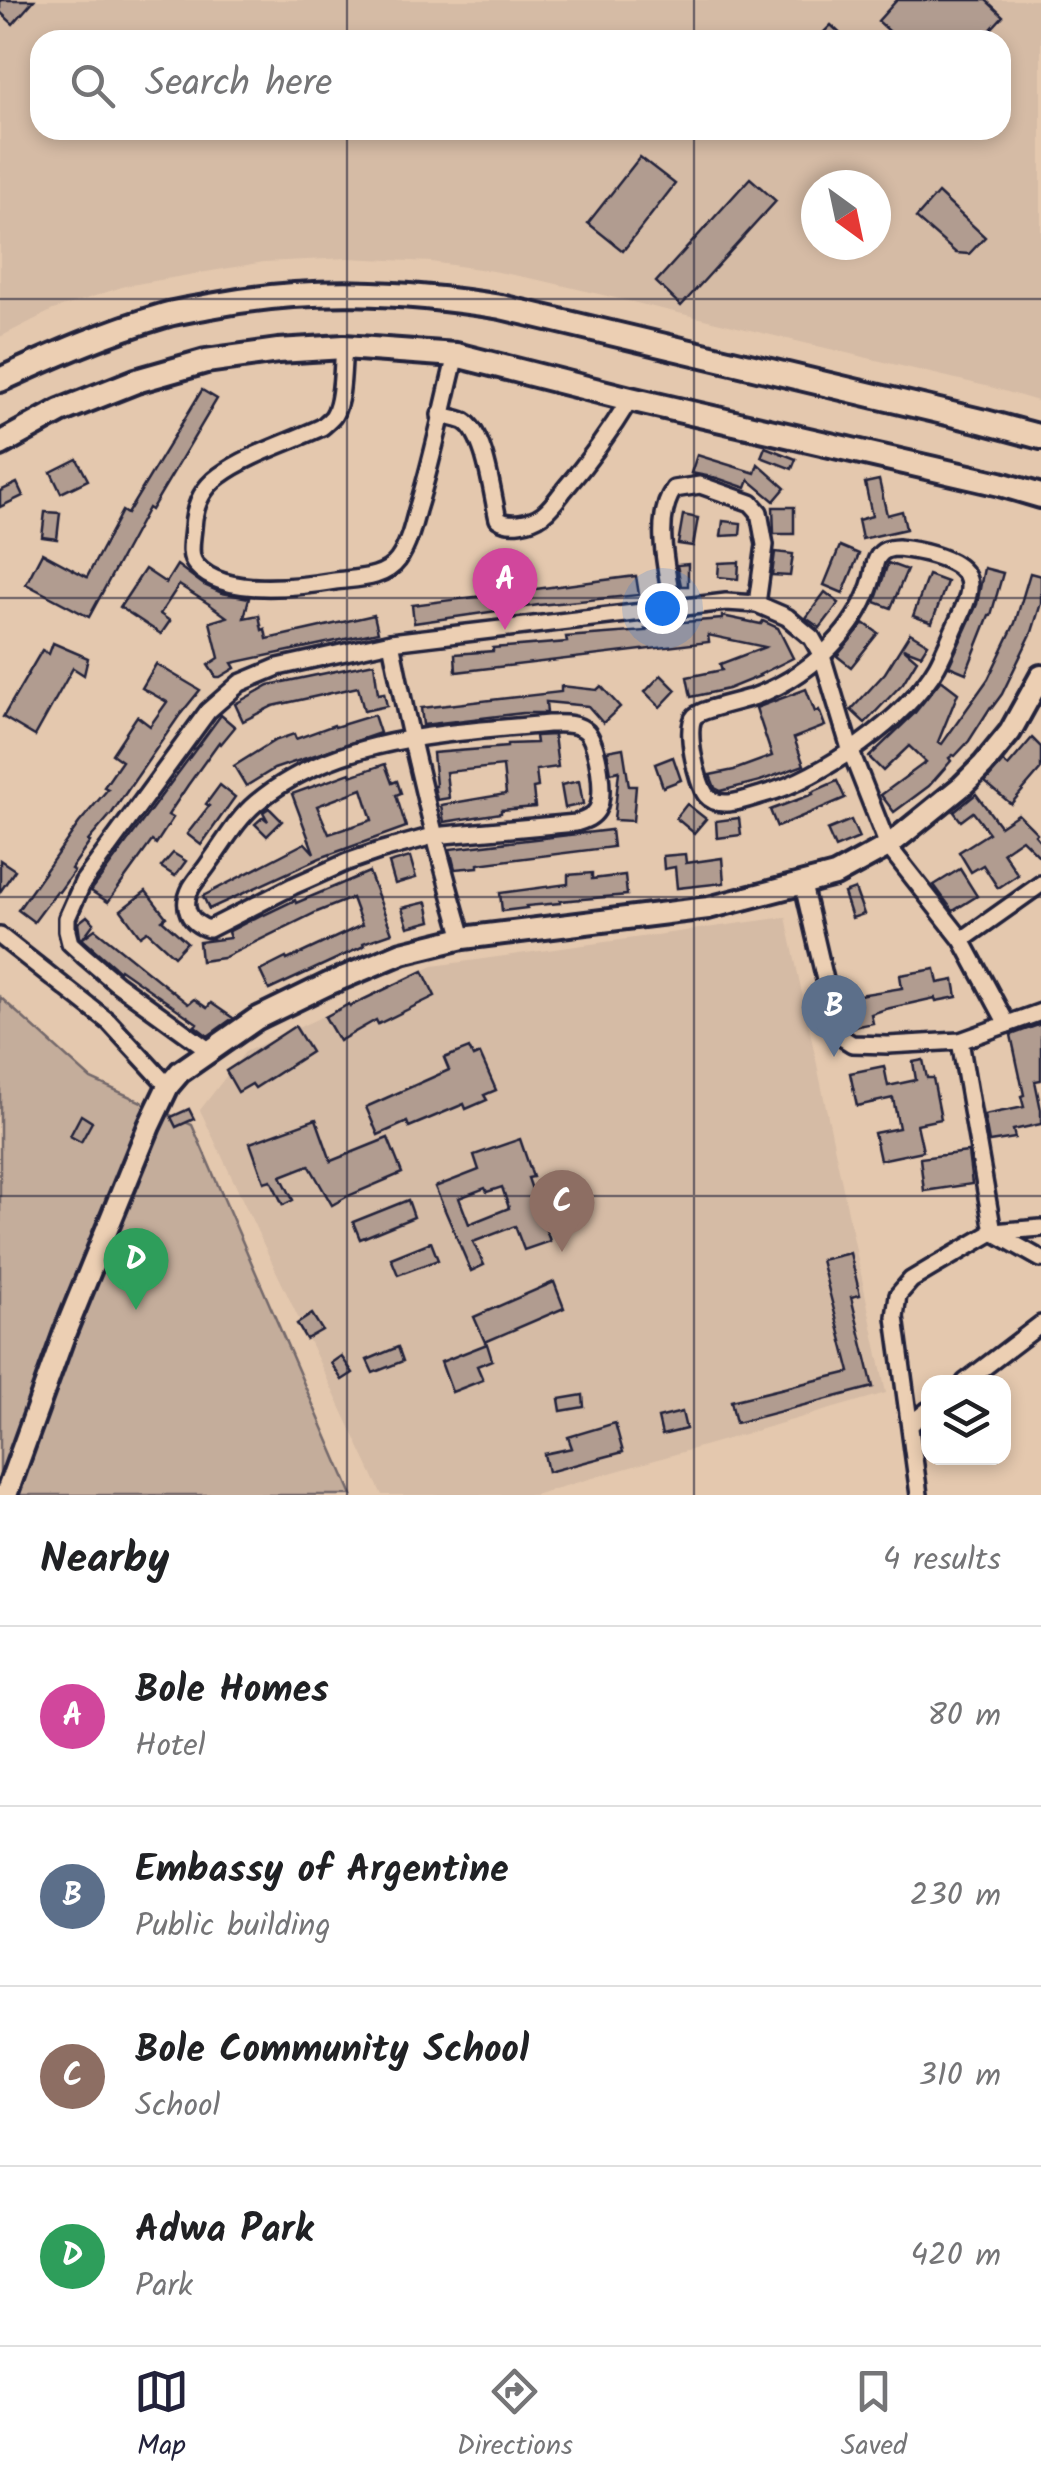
<!DOCTYPE html>
<html lang="en">
<head>
<meta charset="utf-8">
<style>
  :root { --surface:#fff; --page:#f2f2f2; --text:#202124; --muted:#757577; --line:#e0e0e0; --accent:#22223b }
  body { margin:0; font-family:Kalam,sans-serif; background:var(--page); color:var(--text) }
  .controls { position:absolute; right:30px; bottom:30px; display:grid; overflow:hidden; border-radius:20px; box-shadow:0 5px 15px #0003 }
  .controls button { width:90px; height:90px; display:grid; place-items:center; padding:0; border:0; border-bottom:2px solid var(--line); background:var(--surface); color:var(--text); font:50px sans-serif }
  .compass { position:absolute; left:801px; top:170px; width:90px; height:90px; border-radius:50%; background:var(--surface); box-shadow:0 5px 15px #0003; rotate:147deg }
  .you { position:absolute; left:662px; top:608px; width:35px; height:35px; margin:-25px; border:8px solid #fff; border-radius:50%; background:#1a73e8; box-shadow:0 0 0 15px #1a73e833 }
  .badge { display:grid; place-items:center; width:65px; height:65px; border-radius:50%; background:var(--accent); color:#fff; font-size:32px; font-weight:700 }
  .pin { position:absolute; translate:-50% -82px; filter:drop-shadow(0 2px 5px #0008) }
  .pin::after { content:''; position:absolute; top:52px; width:35px; height:30px; background:inherit; clip-path:polygon(0 0,100% 0,50% 100%) }
  .list { margin:0; padding:0; list-style:none }
  h2 { display:flex; justify-content:space-between; align-items:center; height:130px; margin:0; padding:0 40px; font-size:42px }
  h2 small { font-size:32px; font-weight:400; color:var(--muted) }
  .list li { display:grid; grid-template-columns:65px 1fr auto; gap:30px; align-items:center; box-sizing:border-box; height:180px; padding:0 40px; border-top:2px solid var(--line) }
  .list b { display:block; font-size:38px; white-space:nowrap }
  .list p { margin:0; font-size:32px; white-space:nowrap; color:var(--muted) }
  .list em { font-size:32px; font-style:normal; color:var(--muted) }
  .icon { flex:none; width:55px; height:55px; fill:none; stroke:currentColor; stroke-width:2; stroke-linecap:round; stroke-linejoin:round }
  .map { position:relative; flex:none; width:1041px; height:1495px; overflow:hidden }
  .search { position:absolute; background:var(--surface); box-shadow:0 5px 15px #0003; left:30px; right:30px; top:30px; height:110px; display:flex; align-items:center; gap:25px; box-sizing:border-box; padding:0 35px; border-radius:30px; color:var(--muted); font-size:38px }
  .sheet { height:850px; background:var(--surface) }
  nav { display:flex; justify-content:space-around; align-items:center; box-sizing:border-box; height:140px; border-top:2px solid var(--line); background:var(--surface); font-size:28px; color:var(--muted) }
  nav a { display:grid; justify-items:center; gap:5px }
  nav .on { color:var(--accent) }
  .map>svg:first-child { display:block }
  .built { fill:#d5bba5; fill-rule:evenodd }
  .green { fill:#c4ad9b; stroke:#73686b; stroke-width:2.5 }
  .building { fill:#b19c90; stroke:#22223b; stroke-width:2.5; fill-rule:evenodd }
  .lines { fill:none; stroke-linecap:round; stroke-linejoin:round }
  .minor-casing { stroke:#22223b; stroke-width:22 }
  .tertiary-casing { stroke:#22223b; stroke-width:28 }
  .secondary-casing { stroke:#22223b; stroke-width:30 }
  .minor { stroke:#eccfb3; stroke-width:15 }
  .tertiary { stroke:#eccfb3; stroke-width:20 }
  .secondary { stroke:#eccfb3; stroke-width:22 }
  .grid { fill:none; stroke:#22223b; stroke-width:2.5; stroke-opacity:0.55 }
</style>
</head>
<body>
<div class="map">
<svg width="1041" height="1495" viewBox="0 0 1041 1495">
  <rect width="100%" height="100%" fill="#e4c8ae"/>
  <filter id="ink" filterUnits="userSpaceOnUse"><feTurbulence type="fractalNoise" baseFrequency=".01" numOctaves="2"/><feDisplacementMap in="SourceGraphic" scale="20" xChannelSelector="R" yChannelSelector="G"/><feConvolveMatrix kernelMatrix="1 2 1 2 8 2 1 2 1" color-interpolation-filters="sRGB"/></filter>
  <g filter="url(#ink)">
    <g class="built">
      <path d="M0,0h1041v402l-47,-14 -450,-107 -51,-10 -62,-9 -83,-4 -84,4 -139,24 -72,24 -53,27zM40,40h961v90h-961zM816,185h60v60h-60z"/>
      <path d="M786,917l100,476 -352,102h-152l-182,-385 45,-58 188,-86z"/>
    </g>
    <path class="green" d="M0,997l91,82 101,46 160,370h-352z"/>
    <g class="building">
      <path d="M0,0h34l-21,24 -13,-12z"/>
      <path d="M897,0h89l17,16 -22,24h-82l-21,-19z"/>
      <path d="M831,25l16,15h-31z"/>
      <path d="M640,157l35,27 -52,67 -35,-28z"/>
      <path d="M750,178l26,23 -95,105 -25,-24z"/>
      <path d="M938,193l47,44 -16,17 -13,-1 -40,-35z"/>
      <path d="M202,390l15,9 -66,111 -3,-2 -59,109 -63,-33 16,-31 45,24 35,-66 5,3z"/>
      <path d="M765,447l31,12 -4,10 -31,-12z"/>
      <path d="M697,455l58,18 3,-9 27,24 -11,13 -25,-21 -3,8 -29,-10 -26,-5z"/>
      <path d="M77,459l11,21 -27,13 -10,-21z"/>
      <path d="M879,480l8,35 15,-4 4,18 -44,10 -4,-19 14,-4 -7,-33z"/>
      <path d="M17,483l6,13 -23,11v-16z"/>
      <path d="M773,507h21v27h-20z"/>
      <path d="M45,512l15,1 -3,26 -15,-2z"/>
      <path d="M683,515l15,3 -5,28 -15,-2z"/>
      <path d="M723,521l18,2 -1,12 -19,1z"/>
      <path d="M840,546l19,8 -16,39 -19,-8z"/>
      <path d="M775,552l18,2 -3,22 -18,-1z"/>
      <path d="M739,562l-1,17 -20,-2 1,-14z"/>
      <path d="M888,563l19,7 -16,38 -16,-6z"/>
      <path d="M688,564v22h-7l-4,-21z"/>
      <path d="M177,565l27,20 18,8 27,5 -5,20 15,-3 3,15 3,-1 2,10 107,-24 4,17 -146,31 3,5 -15,9h-4l-8,-12 11,-7 -9,-36 17,-5 -18,-13 -30,-19 -19,29 10,7 -9,13 -41,-27 25,-38 21,14z"/>
      <path d="M984,568l19,5 -12,42h-2l-23,58 -17,-7 28,-62z"/>
      <path d="M1030,573l11,3v27l-9,29 -30,62 -11,15 -1,-1 -21,33 -14,15 -2,-1 -4,3 2,3 -22,25 -35,26 -13,-17 45,-33 -17,-16 -26,25 -14,-14 45,-43 27,-34 17,13 -20,49 4,2 46,-65 27,-56z"/>
      <path d="M928,575l19,7 -15,41 -19,-7z"/>
      <path d="M636,576l3,19 -100,10 -125,18 -2,-18z"/>
      <path d="M825,592l14,11 -19,25 -14,-10z"/>
      <path d="M722,616l39,8 2,-3 15,7 15,30 -34,17 1,1 -32,13 -37,8 -4,-20 35,-7 -2,-6 45,-17 -57,-12 1,7 -253,30 -1,-18 38,-3v-3l74,-6 -1,-5 80,-6 -1,-2 38,-7 39,-3z"/>
      <path d="M864,623l14,10 -27,34 -14,-11z"/>
      <path d="M910,633l18,11 -7,11 -18,-7 14,12 -14,23 -38,40 -14,-13 34,-37z"/>
      <path d="M53,643l35,15 -4,17 -11,-7 -38,68 -32,-19 39,-67 7,4z"/>
      <path d="M374,663l4,31 6,-1 3,13 -23,5 -6,-24 -85,19 -30,15 -8,-17 34,-19z"/>
      <path d="M156,664l44,26 -21,26 -67,97 -24,28 2,1 -19,27 3,2 -15,21 -2,-1 -23,31 -16,-12 61,-87 29,-34 -4,-2 18,-26 -10,-7 25,-38 13,10 17,-24 -25,-14z"/>
      <path d="M661,675l15,15 -16,17 -15,-15z"/>
      <path d="M561,686l36,4 4,-4 19,21 -17,16 -15,-17 -42,-4 1,11h-24l-100,12 -2,-17 140,-16z"/>
      <path d="M806,689l9,23 4,-2 6,16 -31,12 10,27 -44,16 -39,10 -6,-3 -5,-13 24,-5 38,-14 -16,-48z"/>
      <path d="M221,715l14,12 -14,17 -2,-2 -31,43 -20,30 5,3 -17,26 -4,-3 -44,61 -17,-11z"/>
      <path d="M374,715l6,18 -106,36 -28,17 -12,-20 40,-25 20,-7 2,5 38,-14 1,2z"/>
      <path d="M554,735l4,32 -22,3 2,17 -5,1 2,19 -34,3v3l-57,9 -3,-17 65,-11 -3,-28 -57,6 3,26 -12,2 -3,-14h2l-3,-33 74,-6v-3l29,-1 -1,-7z"/>
      <path d="M1032,738l9,9v22l-30,35 -26,-22 18,-20 5,4z"/>
      <path d="M623,748l6,38h7l-3,35 -19,-1 5,-49 -8,2 -4,-22z"/>
      <path d="M673,757l8,23 -18,7 -8,-23z"/>
      <path d="M385,764l7,19 5,-2 4,12 -5,2 10,32 -86,31 -111,51 -6,-13 102,-53 9,10 -22,-59 58,-21 1,3zM362,789l10,31 -43,14 -12,-28z"/>
      <path d="M579,781l4,23 -18,4 -4,-23z"/>
      <path d="M837,781l8,17 -68,29 -7,-17 43,-16 -1,-2z"/>
      <path d="M220,785l15,12 -34,48 -14,-11 22,-28 -3,-2z"/>
      <path d="M976,794l24,32 18,-12 19,19 -2,2 6,7v16l-19,-19 -19,13 15,23 -20,13 -15,-23 -12,7 -12,-20 30,-19 -16,-21 -12,9 -7,-9z"/>
      <path d="M687,804l19,15 -12,14 -18,-15z"/>
      <path d="M269,808l13,13 -15,15 -12,-12 8,-7 5,4 -5,-9z"/>
      <path d="M739,818l2,17 -24,3 -1,-17z"/>
      <path d="M851,820l8,18 -24,10 -8,-18z"/>
      <path d="M611,830l2,17 -135,17v3l-23,2 -5,-20z"/>
      <path d="M173,853l13,8 -11,15 -14,-9z"/>
      <path d="M685,854l1,9 36,-5 2,25 -47,5 -2,-21 -11,2 -1,-13z"/>
      <path d="M410,857l6,21 -21,6 -6,-21z"/>
      <path d="M0,860l15,10 -15,22z"/>
      <path d="M960,869l17,27 -24,15 -19,-26z"/>
      <path d="M369,872l23,61 -29,10 1,3 -95,44 -9,-19 26,-13 1,2 75,-35 -10,-27 -35,14 -94,46 -22,3 -2,-19 31,-4 -2,-6 35,-18 1,1 31,-15 1,3z"/>
      <path d="M592,873v6l33,-4 2,20 -67,6v2l-34,3 1,2 -25,3 -2,-18 68,-9v-9z"/>
      <path d="M855,889l9,25 -12,4 -8,-25z"/>
      <path d="M146,891l20,26 -4,3 25,22 -13,14 -27,-25 -7,5 -19,-26z"/>
      <path d="M427,902l4,19 -23,6 -6,-19z"/>
      <path d="M87,916l7,7 -11,15 12,-9 93,75 6,-5 13,9 4,-5 22,15 -25,18 -13,-10 2,-3 -77,-54 -1,2 -39,-34 -2,-14z"/>
      <path d="M935,969l3,14 16,-3 3,17 -21,4 -1,-3 -49,11 -15,5 2,9 -20,4 -6,-30 55,-9 -2,-13z"/>
      <path d="M423,971l12,25 -57,28 -2,-4 -37,21 -14,-24 24,-13 1,2z"/>
      <path d="M1041,1024v56l-6,1 6,29v14l-28,6 2,8 -26,4 -5,-27 40,-8 -3,-11 3,-1 -13,-60z"/>
      <path d="M295,1026l16,26 -56,36 -3,-4 -14,8 -12,-21z"/>
      <path d="M469,1048l4,9 7,-3 16,36 -12,5 3,5 -21,9 -2,-5 -55,23 -2,-5 -29,13 -12,-28 83,-37 -5,-12z"/>
      <path d="M923,1060l4,18h6l8,41 -24,5 6,27 -43,9 -6,-27 25,-5 -6,-30 -36,8 -7,-33 34,-7 4,20 28,-6 -3,-18z"/>
      <path d="M189,1109l5,10 -18,8 -5,-10z"/>
      <path d="M81,1115l11,7 -11,20 -11,-6z"/>
      <path d="M316,1119l15,42 57,-23 14,35 -54,23 -16,9 -23,-40 -28,11 12,24 -10,5 -12,-25 -7,2 -14,-39z"/>
      <path d="M520,1139l13,38 -5,1 22,63 -26,9 -9,-24 -42,16 11,23 -13,6 -36,-84 44,-17 -5,-15zM502,1187l7,21 -40,16 -10,-26 26,-10 2,4z"/>
      <path d="M968,1152l4,32 -48,7 -4,-33z"/>
      <path d="M408,1200l6,17 -54,22 -7,-17z"/>
      <path d="M431,1242l7,18 -40,15 -7,-17z"/>
      <path d="M850,1253l10,42 -9,2 22,90 -137,36 -5,-22 119,-29 -29,-112z"/>
      <path d="M554,1282l10,26 -79,34 -11,-25z"/>
      <path d="M312,1314l10,16 -16,9 -9,-15z"/>
      <path d="M487,1344l5,16 -15,6 6,14 -31,12 -11,-30z"/>
      <path d="M398,1347l5,14 -30,12 -6,-13z"/>
      <path d="M341,1356l12,17 -11,7 -11,-17z"/>
      <path d="M583,1395l1,12 -23,4 -2,-12z"/>
      <path d="M682,1412l4,17 -24,6 -4,-17z"/>
      <path d="M615,1423l8,29 -75,20 -4,-18 28,-6 -4,-11z"/>
    </g>
    <g class="lines">
      <g class="minor-casing">
        <g id="minor">
          <path d="M344,347c-2,19 -1,53 -10,68 -2,4 -9,9 -12,12 -32,15 -75,28 -103,49 -18,13 -25,31 -26,52 -1,12 -5,28 3,37 27,32 103,22 139,16 22,-3 49,-2 63,-21 10,-14 15,-34 19,-50 16,-51 26,-103 39,-155"/>
          <path d="M440,415c8,2 17,3 24,6 22,13 28,74 34,98 11,8 33,4 45,-5 8,-6 15,-16 21,-24 25,-29 46,-58 66,-91"/>
          <path d="M898,548c18,2 58,9 68,27 9,14 -4,36 -10,50 -6,13 -12,28 -19,41 -30,52 -116,113 -173,128 -17,5 -45,17 -58,1 -9,-12 -22,-68 -11,-79 7,-7 46,-15 58,-19 33,-12 63,-33 86,-59 15,-17 27,-38 33,-59 2,-7 2,-17 6,-22 4,-7 13,-9 20,-9z"/>
          <path d="M673,609c-5,-36 -21,-89 1,-120l26,-4 51,18 8,9 6,33 -8,59"/>
          <path d="M391,642c20,100 43,198 72,296"/>
          <path d="M548,724c13,0 29,-2 39,8 11,13 19,64 10,78 -5,8 -13,10 -21,13l-143,13 -54,15 -32,11 -54,24 -84,43c-20,-6 -28,-22 -18,-41 5,-9 13,-17 18,-25 15,-20 28,-44 47,-60 81,-68 193,-69 292,-79z"/>
          <path d="M803,885l33,142 8,12 8,5 36,1 72,-4 81,-29"/>
          <path d="M0,936l109,86 59,64"/>
          <path d="M962,940l79,-56"/>
          <path d="M960,1041l33,191 48,27"/>
          <path d="M210,1051l-94,-68 -33,-28 -13,-12 -3,-12v-13l16,-36 125,-171 32,-28 38,-16 113,-25 335,-40 31,2 30,13 25,21 10,18 29,96 37,94 74,94 45,84"/>
          <path d="M965,1382l76,-58"/>
          <path d="M911,1424l17,-14"/>
          <path d="M919,1495l-24,-178 3,-22 13,-15 20,-12 62,-36 48,-4"/>
        </g>
      </g>
      <g class="tertiary-casing">
        <path id="tertiary" d="M6,1495l59,-163 84,-206 19,-40 12,-14 76,-53 72,-35 74,-31 61,-15 245,-30 127,-33 53,-29 74,-60 21,-21 27,-33 31,-56"/>
      </g>
      <g class="secondary-casing">
        <g id="secondary">
          <path d="M0,380c54,-25 107,-48 165,-65 14,-4 30,-6 45,-9 98,-19 192,-15 291,1l484,115 56,15"/>
          <path d="M0,444l60,-33 76,-30 70,-20 72,-10 66,-4 112,8 174,44 370,85 41,12"/>
        </g>
      </g>
      <use href="#minor" class="minor"/>
      <use href="#tertiary" class="tertiary"/>
      <use href="#secondary" class="secondary"/>
    </g>
  </g>
  <path class="grid" d="M347,0v40M694,0v40M347,130v1365M694,130v1365M0,299h1041M0,598h1041M0,897h1041M0,1196h1041"/>
</svg>
<div class="controls">
<button><svg class="icon" aria-label="layers" viewBox="0 0 24 24"><path d="M12 4l9 5-9 5-9-5zM3 14l9 5 9-5"/></svg></button>
</div>
<svg class="compass" viewBox="-18 -18 36 36"><path d="M0-13l5 13h-10z" fill="#e53935"/><path d="M0 13l5-13h-10z" fill="#757577"/></svg>
<div class="you"></div>
<div class="pin badge" style="left:505px;top:630px;background:#d1479c">A</div>
<div class="pin badge" style="left:834px;top:1057px;background:#5c6f8a">B</div>
<div class="pin badge" style="left:562px;top:1252px;background:#8d6e63">C</div>
<div class="pin badge" style="left:136px;top:1310px;background:#2e9e5b">D</div>
<div class="search"><svg class="icon" aria-label="search" viewBox="0 0 24 24"><circle cx="10" cy="10" r="6"/><path d="M15 15l6 6"/></svg>Search here</div>
</div>
<section class="sheet">
<h2>Nearby<small>4 results</small></h2>
<ul class="list">
<li><span class="badge" style="background:#d1479c">A</span><div><b>Bole Homes</b><p>Hotel</p></div><em>80 m</em></li>
<li><span class="badge" style="background:#5c6f8a">B</span><div><b>Embassy of Argentine</b><p>Public building</p></div><em>230 m</em></li>
<li><span class="badge" style="background:#8d6e63">C</span><div><b>Bole Community School</b><p>School</p></div><em>310 m</em></li>
<li><span class="badge" style="background:#2e9e5b">D</span><div><b>Adwa Park</b><p>Park</p></div><em>420 m</em></li>
</ul>
</section>
<nav>
<a class="on"><svg class="icon" aria-label="map" viewBox="0 0 24 24"><path d="M3 6l6-2 6 2 6-2v14l-6 2-6-2-6 2zM9 4v14M15 6v14"/></svg>Map</a>
<a><svg class="icon" aria-label="directions" viewBox="0 0 24 24"><path d="M12 3l9 9-9 9-9-9zM9 14v-3h6M13 9l2 2-2 2"/></svg>Directions</a>
<a><svg class="icon" aria-label="saved" viewBox="0 0 24 24"><path d="M7 4h10v16l-5-4-5 4z"/></svg>Saved</a>
</nav>
</body>
</html>
